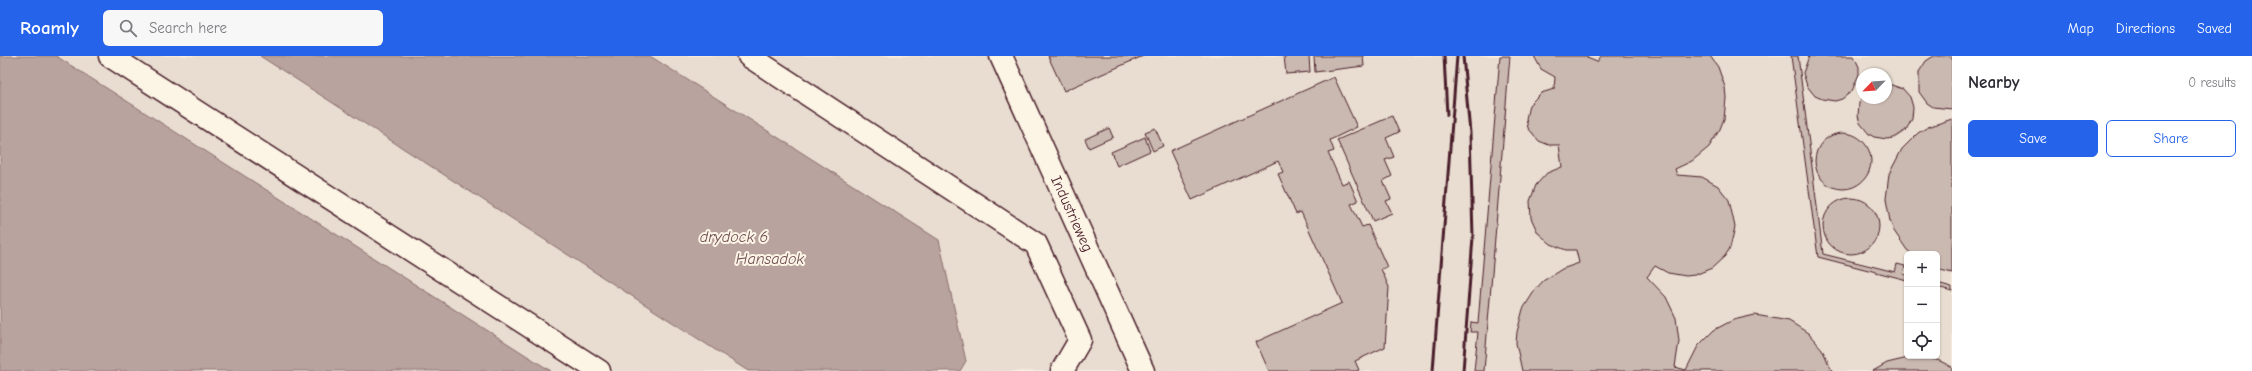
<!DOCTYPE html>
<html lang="en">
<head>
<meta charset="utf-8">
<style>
  :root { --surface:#fff; --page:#f7f7f7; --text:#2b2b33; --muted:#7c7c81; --line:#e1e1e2; --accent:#2563eb }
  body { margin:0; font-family:"Comic Neue",sans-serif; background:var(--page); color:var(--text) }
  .controls { position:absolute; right:12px; bottom:12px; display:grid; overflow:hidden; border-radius:6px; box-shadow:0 1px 3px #0004 }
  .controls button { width:36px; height:36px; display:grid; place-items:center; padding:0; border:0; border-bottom:1px solid var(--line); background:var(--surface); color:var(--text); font:20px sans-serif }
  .compass { position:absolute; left:1856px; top:12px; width:36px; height:36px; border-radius:50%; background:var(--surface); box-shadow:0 1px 3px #0004; rotate:245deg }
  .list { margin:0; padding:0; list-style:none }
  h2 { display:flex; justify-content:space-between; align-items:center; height:52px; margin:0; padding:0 16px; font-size:17px }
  h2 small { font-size:13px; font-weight:400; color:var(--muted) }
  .actions { display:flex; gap:8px; padding:12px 16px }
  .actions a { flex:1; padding:9px 0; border:1px solid var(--accent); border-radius:6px; text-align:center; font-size:14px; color:var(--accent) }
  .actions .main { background:var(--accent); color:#fff }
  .icon { flex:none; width:22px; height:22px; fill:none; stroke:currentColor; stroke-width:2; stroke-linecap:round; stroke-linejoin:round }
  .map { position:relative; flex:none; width:1952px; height:315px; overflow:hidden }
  header { display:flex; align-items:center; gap:24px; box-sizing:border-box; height:56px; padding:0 20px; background:var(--accent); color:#fff }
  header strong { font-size:19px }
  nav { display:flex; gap:22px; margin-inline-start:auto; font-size:14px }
  .search { width:280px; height:36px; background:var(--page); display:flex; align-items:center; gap:10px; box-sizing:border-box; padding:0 14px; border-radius:6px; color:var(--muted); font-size:15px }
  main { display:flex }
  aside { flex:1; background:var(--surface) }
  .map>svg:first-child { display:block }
  .built { fill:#e8ddd0; fill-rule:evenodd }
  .water { fill:#b8a39e; stroke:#8c6e70 }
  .building { fill:#cab9b1; stroke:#4a1f2b }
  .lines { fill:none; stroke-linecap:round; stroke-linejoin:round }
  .minor-casing { stroke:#4a1f2b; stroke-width:25 }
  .minor { stroke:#fcf5e5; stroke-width:22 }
  .rail { stroke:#4a1f2b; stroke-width:3 }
  .labels { text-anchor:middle; stroke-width:4; stroke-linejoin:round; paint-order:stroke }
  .street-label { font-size:15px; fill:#4a1f2b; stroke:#fcf5e5 }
  .water-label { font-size:16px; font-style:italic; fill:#704d53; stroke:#fcf5e5 }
</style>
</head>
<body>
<header>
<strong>Roamly</strong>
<div class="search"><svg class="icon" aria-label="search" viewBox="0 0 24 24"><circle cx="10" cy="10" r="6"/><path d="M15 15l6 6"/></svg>Search here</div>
<nav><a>Map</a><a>Directions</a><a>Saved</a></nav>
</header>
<main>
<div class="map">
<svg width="1952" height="315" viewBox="0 0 1952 315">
  <rect width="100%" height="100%" fill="#f5ecde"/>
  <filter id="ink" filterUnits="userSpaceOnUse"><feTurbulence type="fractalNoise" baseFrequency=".025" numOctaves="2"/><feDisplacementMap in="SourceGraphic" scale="8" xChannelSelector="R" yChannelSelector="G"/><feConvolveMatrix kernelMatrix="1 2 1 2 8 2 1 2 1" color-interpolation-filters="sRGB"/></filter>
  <g filter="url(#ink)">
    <path class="built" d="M0,0h1952v315h-1952zM1862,18h24v24h-24zM1907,198h30v102h-30z"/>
    <g class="water">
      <path d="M0,0h56l495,315h-551z"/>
      <path d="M260,0h390l289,184 27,121 -6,10h-212z"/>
    </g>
    <g class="building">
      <path d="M1048,0h95l-79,35z"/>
      <path d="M1284,0h25l1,16 -24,2z"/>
      <path d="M1314,0h49l1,10 -49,6z"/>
      <path d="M1500,0h10l-26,315h-10l4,-39h-8l1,-10 7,1z"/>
      <path d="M1534,0h54l-1,2 10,4 4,-6h109l8,11 7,20 1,11 -2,21 -4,10 -11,18 -17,14 -17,8 2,6 25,2 16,9 11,14 6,27 -5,21 -5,8 -13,12 -17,7 -9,1 -18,-3 -13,-7 -8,11 19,20 10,21 3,23 -4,26 11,3 12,-24 16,-16 19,-10 22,-5 34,6 19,12 14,16 10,22h-310l-6,-28 1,-11 6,-23 12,-19 8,-9 19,-12 17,-6 -3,-13h-10l-15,-6 -13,-11 -7,-15 -1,-17 6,-16 11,-12 15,-6 -3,-22h-10l-10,-4 -11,-13 -2,-9 3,-14 12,-12 13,-4 1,-12 -14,-8z"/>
      <path d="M1791,0h7l25,198 72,18 2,-8 8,2 -2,8 4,1v5l-89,-23z"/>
      <path d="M1809,0h45l5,11v7l-7,17 -10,8 -7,2 -13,-2 -7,-3 -8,-10 -4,-13z"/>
      <path d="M1934,0h18v53l-19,-2 -6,-4 -8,-11v-20l7,-11z"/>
      <path d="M1334,21l23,50 -27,13 4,11 -6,2 14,31 7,-3 9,20 -7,3 11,23 6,-2 19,42 -6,2 8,18 -4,60 -30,14 4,9 -3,1h-87l-13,-29 86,-39 -41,-91 -5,2 -18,-40 5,-2 -5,-11 -86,39 -22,-49z"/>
      <path d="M1886,27l17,6 7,8 3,10 -1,12 -6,11 -12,8 -7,1 -13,-2 -5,-3 -9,-11 -2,-7 1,-13 3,-6 24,1z"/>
      <path d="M1392,60l7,16 -13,6 8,19 -9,3 7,16 -9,5 8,18 -5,2 6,12 -19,8 -36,-81z"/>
      <path d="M1952,63v154l-15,-4v-15h-25l-5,-4 -13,-19 -4,-10 -4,-22 3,-25 13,-25 16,-16 10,-6z"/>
      <path d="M1109,72l4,9 -24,11 -4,-9z"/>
      <path d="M1155,72l8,18 -10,5 -8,-19z"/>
      <circle cx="1843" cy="105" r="28"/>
      <path d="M1145,81l5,14 -33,15 -6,-14z"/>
      <circle cx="1851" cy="170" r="28"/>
      <path d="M1937,227l15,4v4l-15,-4z"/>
      <path d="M1908,302h21l11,3 12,6v4h-79l14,-8z"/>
    </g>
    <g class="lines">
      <g class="minor-casing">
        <g id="minor">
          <path d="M110,0l489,315"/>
          <path d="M749,0l287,188 44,96 -18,31"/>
          <path id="s1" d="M1001,0l142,315"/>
        </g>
      </g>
      <use href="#minor" class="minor"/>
      <g class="rail">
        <path d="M1444,0l3,59"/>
        <path d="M1433,315l24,-315"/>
        <path d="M1463,315l10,-134 -3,-104 -7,-77"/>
      </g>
    </g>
  </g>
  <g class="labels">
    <g class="street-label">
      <text dy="5" stroke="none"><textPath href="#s1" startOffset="173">Industrieweg</textPath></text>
    </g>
    <g class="water-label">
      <text x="734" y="186">drydock 6</text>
      <text x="770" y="208">Hansadok</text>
    </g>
  </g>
</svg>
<div class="controls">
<button>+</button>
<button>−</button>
<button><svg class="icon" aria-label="locate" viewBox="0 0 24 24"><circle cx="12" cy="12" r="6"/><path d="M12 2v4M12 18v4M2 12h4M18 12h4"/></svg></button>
</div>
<svg class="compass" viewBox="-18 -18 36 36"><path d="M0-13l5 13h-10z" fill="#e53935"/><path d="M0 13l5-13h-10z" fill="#7c7c81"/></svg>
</div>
<aside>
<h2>Nearby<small>0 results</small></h2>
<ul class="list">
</ul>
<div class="actions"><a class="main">Save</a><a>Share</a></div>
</aside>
</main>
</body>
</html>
